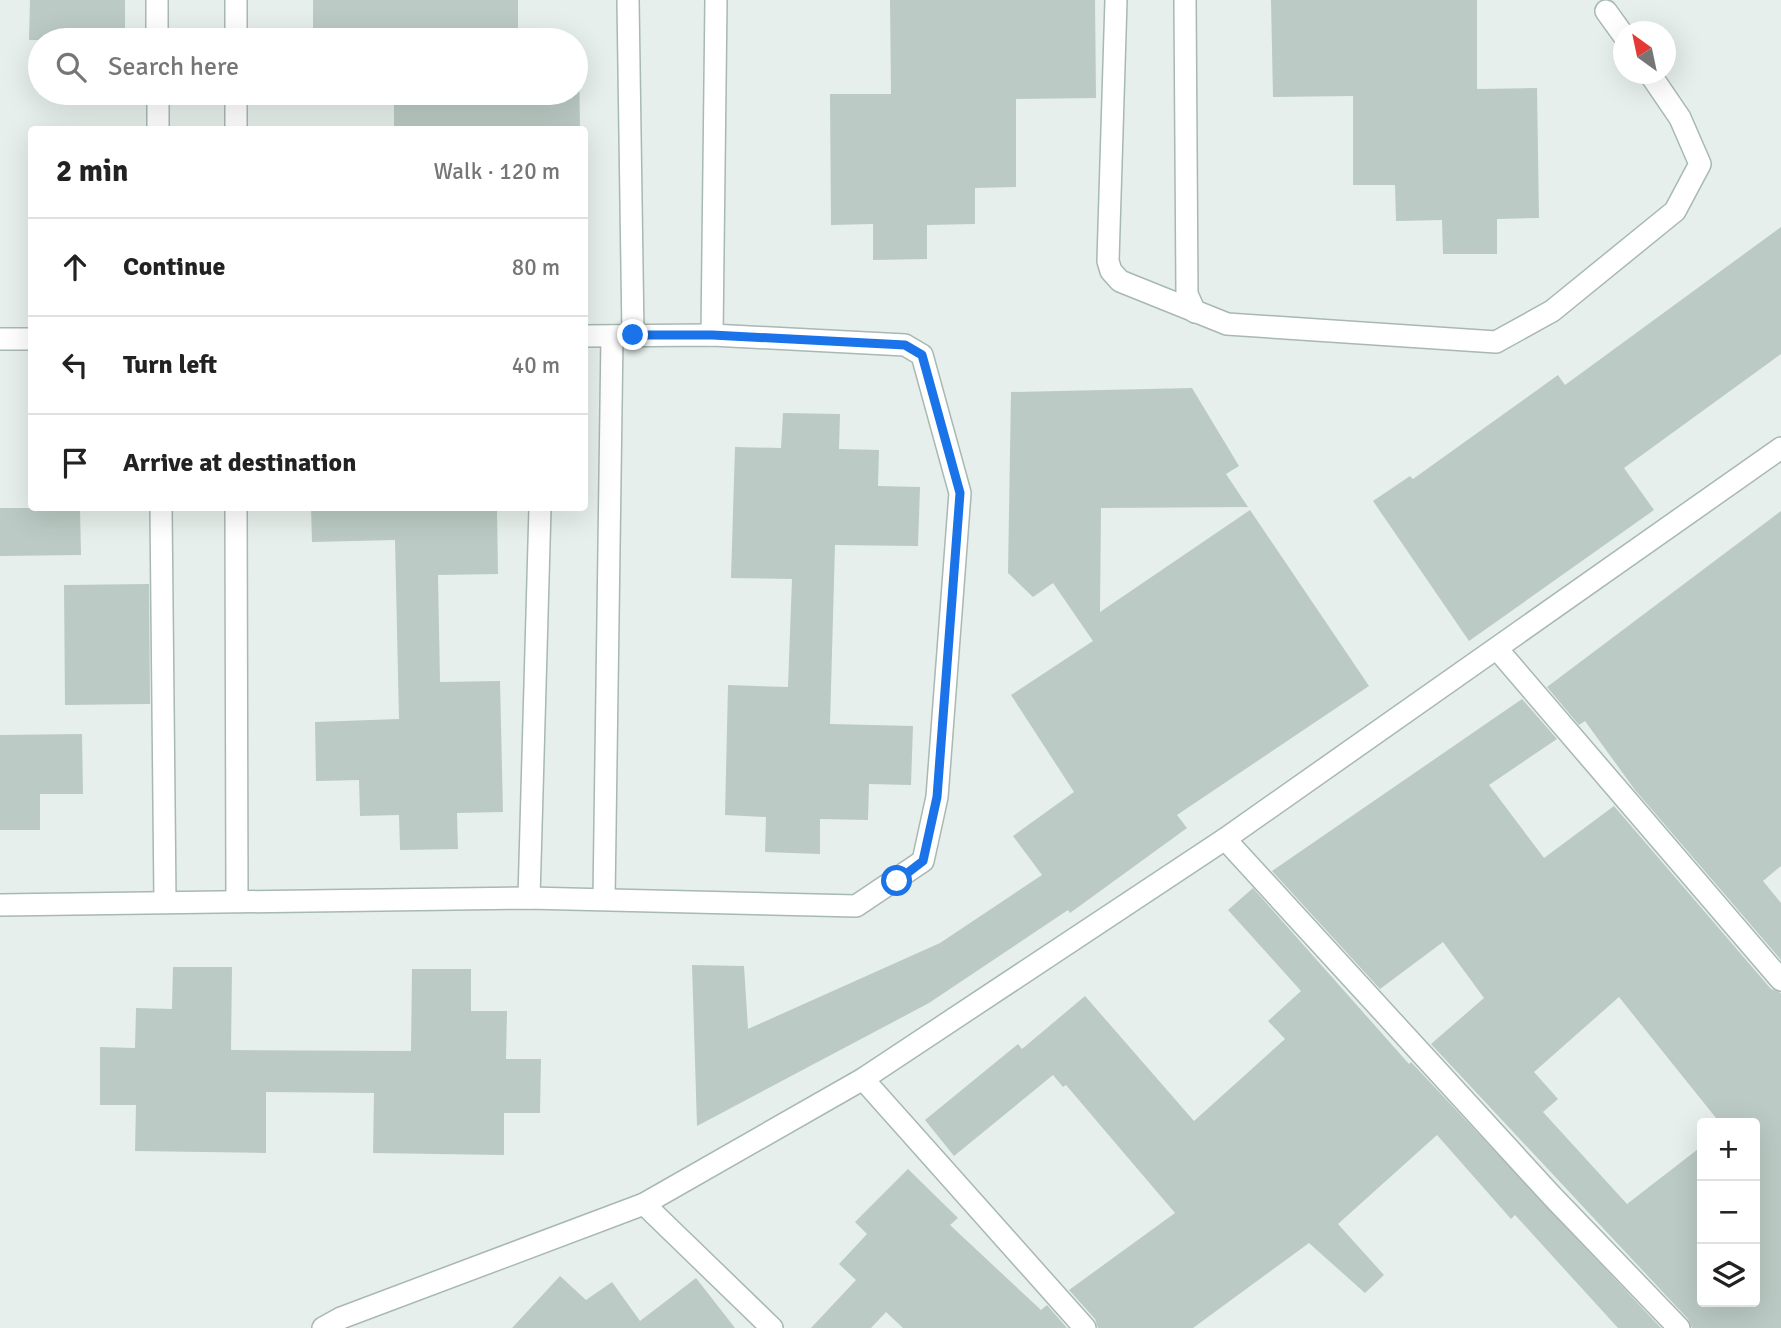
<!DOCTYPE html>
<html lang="en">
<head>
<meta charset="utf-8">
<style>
  :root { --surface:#fff; --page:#f6f6f6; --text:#222; --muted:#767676; --line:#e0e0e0 }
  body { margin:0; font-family:Signika,sans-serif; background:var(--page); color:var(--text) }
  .controls { position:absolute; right:21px; bottom:21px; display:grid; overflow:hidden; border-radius:7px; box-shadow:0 7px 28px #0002 }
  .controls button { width:63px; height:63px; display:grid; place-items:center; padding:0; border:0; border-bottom:2px solid var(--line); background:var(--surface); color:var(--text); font:35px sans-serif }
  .compass { position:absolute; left:1613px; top:21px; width:63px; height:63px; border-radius:50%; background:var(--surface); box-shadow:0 7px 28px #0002; rotate:327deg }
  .stop { position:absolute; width:21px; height:21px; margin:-16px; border:5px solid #1a73e8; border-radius:50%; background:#fff }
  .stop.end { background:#1a73e8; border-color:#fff; box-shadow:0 2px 7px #0008 }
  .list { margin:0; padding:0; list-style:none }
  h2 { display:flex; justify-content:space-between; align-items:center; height:91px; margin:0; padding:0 28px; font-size:30px }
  h2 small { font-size:23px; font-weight:400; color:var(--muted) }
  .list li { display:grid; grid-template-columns:46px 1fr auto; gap:21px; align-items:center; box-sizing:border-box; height:98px; padding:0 28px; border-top:2px solid var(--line) }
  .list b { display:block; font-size:26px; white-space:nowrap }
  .list em { font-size:23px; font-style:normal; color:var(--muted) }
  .icon { flex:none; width:38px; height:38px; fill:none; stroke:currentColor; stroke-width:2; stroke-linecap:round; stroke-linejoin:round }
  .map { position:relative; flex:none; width:1781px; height:1328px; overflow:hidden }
  .search { position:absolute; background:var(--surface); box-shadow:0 7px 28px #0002; left:28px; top:28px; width:560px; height:77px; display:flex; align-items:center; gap:18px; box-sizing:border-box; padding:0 24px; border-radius:38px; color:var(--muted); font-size:26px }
  .panel { position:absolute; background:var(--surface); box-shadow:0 7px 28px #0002; left:28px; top:126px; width:560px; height:385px; border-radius:7px }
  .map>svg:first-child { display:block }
  .building { fill:#bbcac4; fill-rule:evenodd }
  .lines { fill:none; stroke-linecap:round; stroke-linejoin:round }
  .minor-casing { stroke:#a8b8b2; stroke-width:24 }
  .minor { stroke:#fff; stroke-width:21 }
  .route { stroke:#1a73e8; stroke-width:9 }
</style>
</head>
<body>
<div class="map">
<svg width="1781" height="1328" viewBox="0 0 1781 1328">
  <rect width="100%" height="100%" fill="#e6efeb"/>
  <g class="building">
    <path d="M30,0h95v40h-96z"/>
    <rect x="313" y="0" width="205" height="40"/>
    <path d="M890,0h205l1,98 -80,1v88l-41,1v36l-48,1v34l-54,1v-36l-42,1 -1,-131h61z"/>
    <path d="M1271,0h206v89l60,-1 2,130 -42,1v35h-54l-1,-34 -46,1 -1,-36h-42v-89l-80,1z"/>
    <path d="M576,59h3l1,71h-186v-37h182z"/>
    <path d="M1781,227v127l-157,114 30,42 -185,131 -96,-140 37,-25 3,3 145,-104 7,10z"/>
    <path d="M1192,388l47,78 -13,8 22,33 -147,1 -1,104 150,-102 119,176 -192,129 10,13 -117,85 -2,-3 -139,93 -232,123 -5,-161 52,1 4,63 192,-86 102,-68 -29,-39 61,-44 -63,-97 82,-54 -40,-58 -20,14 -25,-24 3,-181z"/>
    <path d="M783,413l57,1 -1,35 40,1 -1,36 42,1 -2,59 -83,-1 -5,179 83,2 -2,59 -42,-1 -1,36 -48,-1v35l-55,-2 1,-35 -41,-2 3,-130 60,2 4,-108 -61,-1 4,-131 46,1z"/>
    <path d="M0,508h80l1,47 -81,1z"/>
    <path d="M311,508h186l1,66 -60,1 2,107 60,-1 3,131 -46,1 1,36 -58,1 -1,-35 -39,1 -1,-36 -43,1 -1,-59 84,-3 -4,-179 -83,2z"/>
    <path d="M1781,511v355l-18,15 18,22v57l-146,-170 -50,-69 -6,4 -32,-38z"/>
    <path d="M149,584l1,120 -85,1 -1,-120z"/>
    <path d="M1522,699l35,40 -68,46 55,73 70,-52 157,183 10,4v335h-89l-4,-9 -257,-275 53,-46 -41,-56 -63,47 -108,-118zM1619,997l101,126h35v179h-53v-156l-75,58 -84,-92 15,-13 -24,-27z"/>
    <path d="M82,734l1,60h-43v36h-40v-95z"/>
    <path d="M1253,888l156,176 2,-2 250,266h-43l-103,-113 -4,4 -74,-84 -99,89 46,51 -19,18 -56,-50 -116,85h-95l-3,-9 -26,-29 106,-77 -109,-128 -3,2 -10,-12 -99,81 -29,-36 93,-76 4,5 63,-53 109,125 91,-82 -17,-18 33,-30 -73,-81z"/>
    <path d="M173,967h59l-1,83 180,1 1,-82h59v42h36l-1,48h35l-1,54h-36v42l-131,-2 1,-60 -108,-1v61l-131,-2 1,-46h-36v-58l35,1 1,-40 36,1z"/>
    <path d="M908,1169l50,49 -8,7 91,85 6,-5 20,23h-164l-17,-16 -15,16h-60l45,-48 -17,-16 28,-30 -12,-12z"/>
    <path d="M560,1276l26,24 26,-18 28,39 56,-43 39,50h-223z"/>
  </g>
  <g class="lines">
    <g class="minor-casing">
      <g id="minor">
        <path d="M157,0v40"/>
        <path d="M628,0l5,335"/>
        <path d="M1116,0l-8,261 3,10 9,10 107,43 269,18 56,-31 123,-100 25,-47 -20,-46 -30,-44"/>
        <path d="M1185,0l2,294 8,18"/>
        <path d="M1606,11l18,25"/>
        <path d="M236,40v-40"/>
        <path d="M158,93v37"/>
        <path d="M236,130v-37"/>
        <path d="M712,335l4,-335"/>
        <path d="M0,339h32"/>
        <path d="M161,508l4,393"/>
        <path d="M236,508l1,392"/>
        <path d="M1498,650l283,330"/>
        <path d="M1225,839l327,357 127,132"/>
        <path d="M529,898l11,-390"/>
        <path d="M604,899l8,-563"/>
        <path d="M0,905l529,-7 327,8 67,-45 14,-64 23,-304 -38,-138 -17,-10 -193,-10 -128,1"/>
        <path d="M863,1079l222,249"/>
        <path d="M644,1204l128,124"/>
        <path d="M323,1328l18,-10 303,-114 219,-125 362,-240 556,-391"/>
      </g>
    </g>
    <use href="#minor" class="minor"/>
  </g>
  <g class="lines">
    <path class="route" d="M633,335h79l193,10 17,10 38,138 -23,304 -14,64 -26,20"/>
  </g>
</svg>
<div class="controls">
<button>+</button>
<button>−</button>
<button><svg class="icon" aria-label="layers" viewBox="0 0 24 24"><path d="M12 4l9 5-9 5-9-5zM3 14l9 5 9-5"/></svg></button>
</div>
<svg class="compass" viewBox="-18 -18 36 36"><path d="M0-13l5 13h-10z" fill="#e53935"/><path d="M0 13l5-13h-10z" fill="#767676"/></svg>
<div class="stop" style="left:897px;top:881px"></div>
<div class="stop end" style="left:633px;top:335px"></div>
<div class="search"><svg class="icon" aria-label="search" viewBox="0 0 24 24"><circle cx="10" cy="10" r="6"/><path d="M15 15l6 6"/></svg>Search here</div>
<section class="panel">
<h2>2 min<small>Walk · 120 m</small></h2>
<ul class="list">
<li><svg class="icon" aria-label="ahead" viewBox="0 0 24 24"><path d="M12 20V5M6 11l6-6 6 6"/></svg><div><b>Continue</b></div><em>80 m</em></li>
<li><svg class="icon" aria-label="left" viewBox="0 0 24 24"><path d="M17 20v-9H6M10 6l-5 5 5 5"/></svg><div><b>Turn left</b></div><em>40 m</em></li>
<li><svg class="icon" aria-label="arrive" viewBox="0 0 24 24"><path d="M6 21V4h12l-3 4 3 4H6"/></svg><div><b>Arrive at destination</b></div></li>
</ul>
</section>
</div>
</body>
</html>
